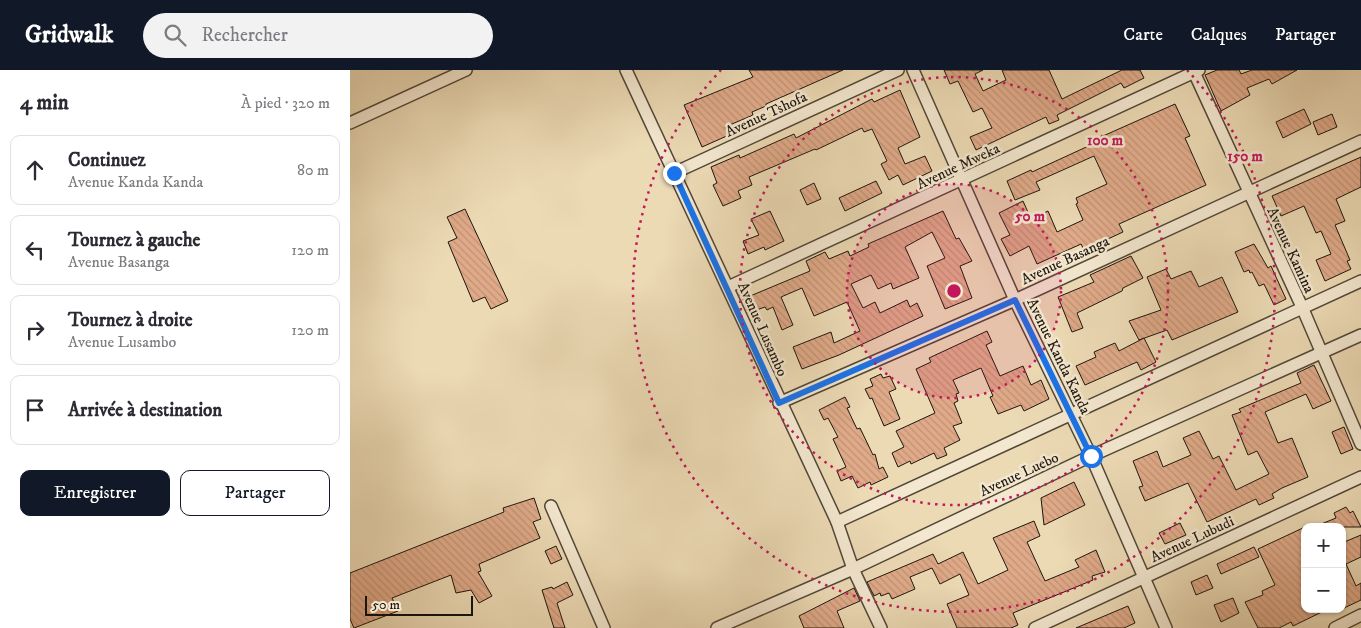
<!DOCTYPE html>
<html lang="fr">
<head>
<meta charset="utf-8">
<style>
  :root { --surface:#fff; --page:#f2f2f3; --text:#2b2b33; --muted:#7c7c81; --line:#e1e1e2; --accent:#111827 }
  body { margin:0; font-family:"IM FELL DW Pica",serif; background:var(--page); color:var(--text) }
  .controls { position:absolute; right:15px; bottom:15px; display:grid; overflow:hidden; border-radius:10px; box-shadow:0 1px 4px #0004 }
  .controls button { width:45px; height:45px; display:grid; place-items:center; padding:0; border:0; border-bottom:1px solid var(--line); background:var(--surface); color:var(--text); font:25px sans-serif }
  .scale { position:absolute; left:15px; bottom:12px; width:108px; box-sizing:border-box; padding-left:5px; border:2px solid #1d160d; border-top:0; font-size:14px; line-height:18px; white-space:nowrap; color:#1d160d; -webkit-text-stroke:4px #f3e7cf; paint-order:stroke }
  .stop { position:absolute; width:15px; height:15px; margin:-11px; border:4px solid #1a73e8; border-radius:50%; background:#fff }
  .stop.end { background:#1a73e8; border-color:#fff; box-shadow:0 1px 5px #0008 }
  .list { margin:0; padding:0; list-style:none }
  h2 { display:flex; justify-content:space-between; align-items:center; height:65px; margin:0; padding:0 20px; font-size:21px }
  h2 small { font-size:16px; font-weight:400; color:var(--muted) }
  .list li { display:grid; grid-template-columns:32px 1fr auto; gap:15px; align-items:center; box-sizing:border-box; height:70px; margin:0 10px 10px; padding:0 10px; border:1px solid var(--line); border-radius:10px }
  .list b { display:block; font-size:19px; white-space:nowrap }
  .list p { margin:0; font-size:16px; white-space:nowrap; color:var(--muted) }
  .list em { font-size:16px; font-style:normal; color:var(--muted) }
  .actions { display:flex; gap:10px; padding:15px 20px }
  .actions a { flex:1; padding:11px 0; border:1px solid var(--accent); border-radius:10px; text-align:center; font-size:18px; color:var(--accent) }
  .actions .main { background:var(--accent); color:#fff }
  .icon { flex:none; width:28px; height:28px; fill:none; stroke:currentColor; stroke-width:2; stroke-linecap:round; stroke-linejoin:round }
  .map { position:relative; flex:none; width:1011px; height:558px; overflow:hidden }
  header { display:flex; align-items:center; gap:30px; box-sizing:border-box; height:70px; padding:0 25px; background:var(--accent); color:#fff }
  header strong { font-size:24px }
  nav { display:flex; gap:28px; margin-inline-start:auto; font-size:18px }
  .search { width:350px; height:45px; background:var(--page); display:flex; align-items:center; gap:12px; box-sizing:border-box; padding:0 18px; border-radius:28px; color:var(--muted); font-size:19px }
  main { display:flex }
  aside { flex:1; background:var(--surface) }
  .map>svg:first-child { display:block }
  .building { fill:url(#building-back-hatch); stroke:#1d160d }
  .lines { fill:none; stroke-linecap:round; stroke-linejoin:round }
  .street-casing { stroke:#514737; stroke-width:14 }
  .street { stroke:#f3e7cf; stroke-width:11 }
  .route { stroke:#1a73e8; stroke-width:6 }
  .ring { fill:none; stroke:#c2185b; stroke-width:2.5; stroke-dasharray:2.5 5 }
  .labels { text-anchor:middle; stroke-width:5; stroke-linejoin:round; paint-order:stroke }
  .street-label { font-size:15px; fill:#1d160d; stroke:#f3e7cf }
  .centre { fill:#c2185b; stroke:#f3e7cf; stroke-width:2.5 }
  .ring-label { font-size:15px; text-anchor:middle; font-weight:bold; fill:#c2185b; stroke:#f3e7cf; stroke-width:5; stroke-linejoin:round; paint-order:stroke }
</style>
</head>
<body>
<header>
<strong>Gridwalk</strong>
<div class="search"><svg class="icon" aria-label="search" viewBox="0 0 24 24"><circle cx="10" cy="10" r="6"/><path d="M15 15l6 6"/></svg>Rechercher</div>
<nav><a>Carte</a><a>Calques</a><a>Partager</a></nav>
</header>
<main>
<aside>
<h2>4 min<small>À pied · 320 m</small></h2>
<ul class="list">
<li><svg class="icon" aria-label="ahead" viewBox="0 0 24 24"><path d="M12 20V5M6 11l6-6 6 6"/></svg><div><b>Continuez</b><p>Avenue Kanda Kanda</p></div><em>80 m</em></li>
<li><svg class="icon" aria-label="left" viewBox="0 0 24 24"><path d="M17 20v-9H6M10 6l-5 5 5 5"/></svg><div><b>Tournez à gauche</b><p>Avenue Basanga</p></div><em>120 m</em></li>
<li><svg class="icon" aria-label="right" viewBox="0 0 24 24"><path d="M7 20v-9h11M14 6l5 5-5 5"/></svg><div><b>Tournez à droite</b><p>Avenue Lusambo</p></div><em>120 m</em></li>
<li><svg class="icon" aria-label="arrive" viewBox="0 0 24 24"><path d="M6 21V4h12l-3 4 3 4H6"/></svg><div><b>Arrivée à destination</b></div></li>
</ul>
<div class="actions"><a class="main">Enregistrer</a><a>Partager</a></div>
</aside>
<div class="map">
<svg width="1011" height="558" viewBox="0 0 1011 558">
  <defs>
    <pattern id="building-back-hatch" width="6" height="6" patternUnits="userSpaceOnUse" patternTransform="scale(1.25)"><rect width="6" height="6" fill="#e0aa89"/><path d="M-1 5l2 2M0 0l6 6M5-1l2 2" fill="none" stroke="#c09275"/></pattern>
  </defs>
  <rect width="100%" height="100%" fill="#ecdab5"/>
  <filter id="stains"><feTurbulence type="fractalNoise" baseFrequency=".004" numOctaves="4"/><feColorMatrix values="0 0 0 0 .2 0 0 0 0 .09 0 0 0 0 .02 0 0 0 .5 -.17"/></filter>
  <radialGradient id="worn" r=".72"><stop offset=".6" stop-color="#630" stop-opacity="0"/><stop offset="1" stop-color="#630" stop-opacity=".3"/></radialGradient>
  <g class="building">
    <path d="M399,0h94l-77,34v2l-14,6 1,3 -28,12 4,8 -27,12 -18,-42 69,-28z"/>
    <path d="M594,0h39l-8,4 8,17 23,-11 -4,-10h47l13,29 60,-29h18l4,8 -20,10 -3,-5 -64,32 2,5 -10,4 -3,-7 -70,33 -6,-13 22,-9 -10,-20 -9,4 -15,-31 -8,3z"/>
    <path d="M867,0h22l2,4 11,-4h45l-25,14 -3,-5 -22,9 3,7 -29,16 -16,-36z"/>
    <path d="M550,20l20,47 -22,11 7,16 20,-8 7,15 -29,14 -5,-10 -9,5 -8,-16 6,-3 -15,-32 -8,3 -2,-4 -46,22 -1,-1 -66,28 3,8 -14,6 3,7 -18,8 -10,-21 4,-2 -6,-16 28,-12 1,3 54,-24 2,4 76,-39 2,3z"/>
    <path d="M825,34l15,32 -5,2 21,47 -87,39 4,8 -39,18 -3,-6 -44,20 -8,-18 -19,10 -9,-17 9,-4 -11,-22 24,-12 8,18 17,-8 9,21 26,-12 -7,-16 2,-1 -2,-5 31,-14 -13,-28 -58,26 4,8 -25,10 -8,-19 24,-11 1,2 63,-29 -1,-3z"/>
    <path d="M954,39l7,15 -28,14 -7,-16z"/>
    <path d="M982,44l5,13 -19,8 -5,-13z"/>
    <path d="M1011,87v30l-25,12 9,22 -10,4 15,35 -3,1 4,8 -26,12 -9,-21 15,-6 -10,-23 -5,2 -12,-27 -23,10 -9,-20z"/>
    <path d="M526,111l6,12 -37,18 -6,-13z"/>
    <path d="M464,113l7,16 -14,6 -7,-15z"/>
    <path d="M115,139l43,92 -17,8 -6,-12 -12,5 -25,-60 9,-4 -10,-21z"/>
    <path d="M420,141l14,30 -19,9 -1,-3 -16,7 -5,-13 16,-6 -8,-16z"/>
    <path d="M593,141l13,28 3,-1 13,23 -12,5 12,32 -27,11 -18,-43 18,-8 -13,-26 -27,15 14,31 -26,11 -2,-6 -13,6 -7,-14 -20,9 12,24 12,-6 5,11 27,-13 3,7 7,-4 6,13 -84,39 -37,14 -9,-22 38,-15 3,11 26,-12 -13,-29 -33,14 -12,-28 -21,9 12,28 -11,5 -9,-23 -6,3 -2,-3 -17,6 -5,-14 67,-28 -4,-10 19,-9 4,7 19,-8 2,5 19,-9 -1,-3z"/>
    <path d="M904,174l14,24 3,-2 15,33 -12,6 -10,-21 -5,2 -7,-14 -2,1 -1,-3 -5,2 -9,-20z"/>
    <path d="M781,186l12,22 -20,10 -1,3 -45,22 6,15 -11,4 -14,-35 36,-15 -4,-7z"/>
    <path d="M816,199l5,10 20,-8 8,16 23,-10 16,35 -66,28 -5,-10 -28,10 -10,-19 32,-11 -14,-33z"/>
    <path d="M637,261l5,11 -6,3 14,31 23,-10 8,19 10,-5 8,19 -25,12 -3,-6 -23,9 -8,-17 3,-1 -12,-28 -28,12 6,13 -3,1 2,7 -4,2 8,20 -9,3 7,14 -16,8 3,7 -10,4 -3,-6 -23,11 -1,-3 -12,6 -6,-14 12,-6 -8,-16 39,-18 -19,-44 15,-7 -2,-4z"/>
    <path d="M794,268l12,24 -15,8 -4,-8 -52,23 -9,-19 20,-9 -2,-5 21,-9 4,8z"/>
    <path d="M964,295l17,36 -18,8 -7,-15 -41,18 13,31 14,-5 16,39 -26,11 -10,6 2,4 -15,7 -3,-6 -49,23 -19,-39 -43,18 -6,-14 4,-1 -10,-25 24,-10 6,16 28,-12 -8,-17 16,-7 14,28 6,-3 17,34 33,-16 -12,-23 -9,4 -16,-40 9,-3 -2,-3 62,-26 -4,-10z"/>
    <path d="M531,304l2,4 7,-2 6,13 -7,3 11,27 -16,7 -12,-28 -2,1 -5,-10 8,-3 -3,-7z"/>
    <path d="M495,327l5,10 -3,1 10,21 3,-1 13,27 2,-1 4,15 4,-2 5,10 -17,8 -1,-3 -12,6 -6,-12 -11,5 -4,-10 9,-4 -13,-28 5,-2 -10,-19 -4,2 -5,-10z"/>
    <path d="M994,357l9,22 -12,5 -9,-22z"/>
    <path d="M724,412l11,23 -41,20 -3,-27z"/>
    <path d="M184,428l7,21 -8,3 7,16 -61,26 2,7 -3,1 14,24 -13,7 -8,-13 -15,3 -5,-18 -59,23 6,13 -44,17 -4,-9v-46l154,-61 -1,-4z"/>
    <path d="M996,437l4,6 3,-2 8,16h-47l22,-9 -2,-5z"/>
    <path d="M684,451l6,15 -13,6 18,39 34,-14 -4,-7 21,-10 9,22 -13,4 1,4 -80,33 5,12 -7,3h-54l-10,-24 22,-9 -9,-21 -20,10 -8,-16 -22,9 5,12 -23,10 -3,-6 -8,3 -1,-3 -6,3 -7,-14 66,-28 5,10 25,-12 15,32 30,-14 -15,-32z"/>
    <path d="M830,453l6,12 -21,9 -6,-11z"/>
    <path d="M955,457v82h23l-35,17 -2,-4 -12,6h-21l-13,-26 18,-7 -1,-4 13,-6 -17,-36z"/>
    <path d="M1011,465v22l-15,7 10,22 5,-3v17l-19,9v-66z"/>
    <path d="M206,476l6,13 -11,5 -6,-13z"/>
    <path d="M904,477l5,10 -38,17 -4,-10z"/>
    <path d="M857,505l6,13 -17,7 -5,-13z"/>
    <path d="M217,512l6,13 -16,8 8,25h-11l-12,-38 10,-3 1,2z"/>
    <path d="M504,518l6,13 -23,10 7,17h-40l-5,-12z"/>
    <path d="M883,528l6,15 -18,9 -7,-17z"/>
    <path d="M778,536l7,17 -11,5h-48z"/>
  </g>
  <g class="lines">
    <g class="street-casing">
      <g id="street">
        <path d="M276,0l211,452 16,47 28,59"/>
        <path d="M563,0l102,230 76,156 75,172"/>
        <path d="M843,0l109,237 59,137"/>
        <path d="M0,53l116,-53"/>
        <path d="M324,103l224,-103"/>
        <path d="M378,217l471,-217"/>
        <path d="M429,333l236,-103 346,-159"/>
        <path d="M201,436l53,122"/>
        <path d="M487,452l524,-241"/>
        <path d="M367,558l136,-59 238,-113 270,-121"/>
        <path d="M685,558l326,-151"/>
        <path d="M985,558l26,-13"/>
      </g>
    </g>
    <use href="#street" class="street"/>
  </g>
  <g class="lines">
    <path class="route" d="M324,103l105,230 236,-103 76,156"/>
  </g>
  <circle cx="604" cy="221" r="107" fill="#c2185b" fill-opacity=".12"/>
  <g class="ring">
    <circle cx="604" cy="221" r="107"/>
    <circle cx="604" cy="221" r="214"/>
    <path d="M837 0A321 321 0 1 1 371 0"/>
  </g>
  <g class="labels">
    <g class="street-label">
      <text transform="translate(416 44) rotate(-25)" y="5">Avenue Tshofa</text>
      <text transform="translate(608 96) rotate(-25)" y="5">Avenue Mweka</text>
      <text transform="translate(941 180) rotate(65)" y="5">Avenue Kamina</text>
      <text transform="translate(715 190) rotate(-25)" y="5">Avenue Basanga</text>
      <text transform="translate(413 259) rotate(66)" y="5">Avenue Lusambo</text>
      <text transform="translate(709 286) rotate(64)" y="5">Avenue Kanda Kanda</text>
      <text transform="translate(669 404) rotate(-25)" y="5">Avenue Luebo</text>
      <text transform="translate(842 469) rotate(-25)" y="5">Avenue Lubudi</text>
    </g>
  </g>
  <circle cx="604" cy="221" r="8" class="centre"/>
  <g class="ring-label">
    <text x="755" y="75">100 m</text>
    <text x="895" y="91">150 m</text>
    <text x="680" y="151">50 m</text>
  </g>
  <rect width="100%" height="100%" filter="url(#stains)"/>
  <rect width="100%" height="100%" fill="url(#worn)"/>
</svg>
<div class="controls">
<button>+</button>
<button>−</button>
</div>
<div class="scale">50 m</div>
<div class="stop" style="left:741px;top:386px"></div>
<div class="stop end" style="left:324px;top:103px"></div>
</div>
</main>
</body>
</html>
